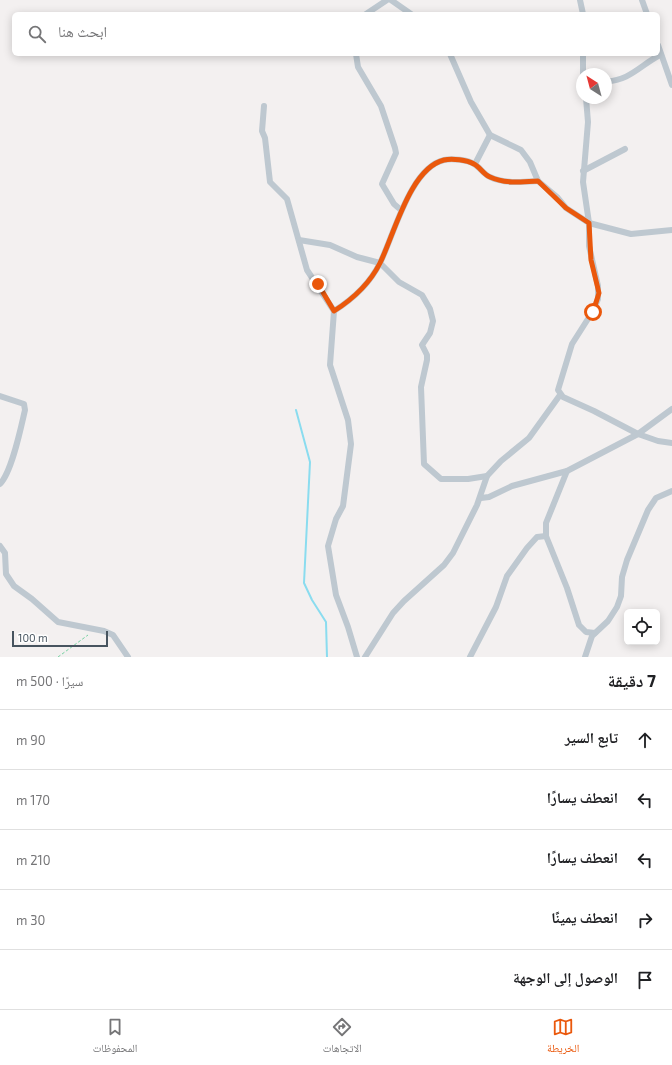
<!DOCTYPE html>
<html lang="ar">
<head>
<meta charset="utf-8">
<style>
  :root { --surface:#fff; --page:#f2f2f2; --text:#202124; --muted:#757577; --line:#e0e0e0; --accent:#ea580c }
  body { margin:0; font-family:"Exo 2","Noto Naskh Arabic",sans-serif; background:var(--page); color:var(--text); direction:rtl }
  .controls { position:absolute; right:12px; bottom:12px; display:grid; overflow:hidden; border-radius:6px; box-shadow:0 2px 10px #0003 }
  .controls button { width:36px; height:36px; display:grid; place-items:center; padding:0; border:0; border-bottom:1px solid var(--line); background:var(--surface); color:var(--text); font:20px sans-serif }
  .compass { position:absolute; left:576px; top:68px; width:36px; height:36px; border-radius:50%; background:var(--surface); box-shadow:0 2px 10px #0003; rotate:324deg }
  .scale { position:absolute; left:12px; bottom:10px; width:96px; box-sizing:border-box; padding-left:4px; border:2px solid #47545f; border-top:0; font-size:11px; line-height:14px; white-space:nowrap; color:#47545f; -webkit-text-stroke:3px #fff; paint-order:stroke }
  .stop { position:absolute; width:12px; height:12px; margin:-9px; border:3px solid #ea580c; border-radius:50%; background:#fff }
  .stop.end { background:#ea580c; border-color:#fff; box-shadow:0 1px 4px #0008 }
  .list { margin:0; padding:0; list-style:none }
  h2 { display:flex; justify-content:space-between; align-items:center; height:52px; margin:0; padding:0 16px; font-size:17px }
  h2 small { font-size:13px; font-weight:400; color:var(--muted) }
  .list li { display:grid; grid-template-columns:26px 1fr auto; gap:12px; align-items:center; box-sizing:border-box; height:60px; padding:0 16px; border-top:1px solid var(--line) }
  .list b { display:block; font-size:15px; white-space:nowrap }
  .list em { font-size:13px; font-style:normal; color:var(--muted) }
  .icon { flex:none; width:22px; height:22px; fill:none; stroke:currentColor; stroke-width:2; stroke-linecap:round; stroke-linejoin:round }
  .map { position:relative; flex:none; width:672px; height:657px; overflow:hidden; direction:ltr }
  .search { position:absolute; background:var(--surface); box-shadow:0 2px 10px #0003; left:12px; right:12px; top:12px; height:44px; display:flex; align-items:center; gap:10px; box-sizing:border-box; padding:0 14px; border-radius:6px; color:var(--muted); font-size:15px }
  .sheet { height:352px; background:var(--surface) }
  nav { display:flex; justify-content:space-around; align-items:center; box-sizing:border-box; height:56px; border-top:1px solid var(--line); background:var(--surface); font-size:11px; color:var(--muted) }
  nav a { display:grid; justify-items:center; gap:2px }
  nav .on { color:var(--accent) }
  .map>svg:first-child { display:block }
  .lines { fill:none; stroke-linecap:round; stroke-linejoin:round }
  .stream { stroke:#8adcef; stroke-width:2 }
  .path { stroke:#75d0a1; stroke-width:1; stroke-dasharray:3 2; stroke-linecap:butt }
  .street { stroke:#bec8d0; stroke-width:6 }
  .route { stroke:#ea580c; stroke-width:5 }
</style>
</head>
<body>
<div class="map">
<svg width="672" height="657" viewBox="0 0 672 657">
  <rect width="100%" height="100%" fill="#f3f0f0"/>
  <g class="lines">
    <path class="stream" d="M296,410l14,52 -6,121 8,17 14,22 1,35"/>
    <path class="path" d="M58,657l30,-22"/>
    <g class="street">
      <path d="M391,0l20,14"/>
      <path d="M580,0l3,14"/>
      <path d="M642,0l5,14"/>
      <path d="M366,14l21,-14"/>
      <path d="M658,45l14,40"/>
      <path d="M356,54l2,13 23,39 14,42 1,5 -14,31 12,20 7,6"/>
      <path d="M450,54l21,48 19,33 31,15 9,12 8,19 19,16 9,11 23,15"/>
      <path d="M583,54v20"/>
      <path d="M606,81c22,1 36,-17 54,-26"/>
      <path d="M586,98l2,24 -5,60 6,41"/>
      <path d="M264,106l-2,25 3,7 5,44 17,17 20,71 27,41 -4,54 18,55 3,24 -8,62 -7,13 -8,27 8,49 12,32 9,30"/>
      <path d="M475,164l15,-29"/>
      <path d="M583,171l42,-22"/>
      <path d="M672,230l-41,4 -42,-11v23l9,40v13l-5,12 -21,33 -14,46 5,7 31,14 44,23 20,7 14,2"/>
      <path d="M299,240l31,5 27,12 23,6 19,19 23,13 8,14 3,12 -3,12 -8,12 5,10v5l-6,27 3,77 17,15h27l19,-3"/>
      <path d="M334,311c19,-12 36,-28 46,-48 14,-28 30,-95 64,-103 8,-2 24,0 30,4 6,3 9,10 16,13 15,7 33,5 48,4"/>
      <path d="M0,396l24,8 1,6c-4,17 -13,62 -25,74"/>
      <path d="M567,471l-21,52v13l21,52 12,37 7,7 9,1"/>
      <path d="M481,498l8,-1 23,-11 55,-15 71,-37 34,-25"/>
      <path d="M0,546l5,7 1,21 8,12 18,13 26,23 46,9 9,4 15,22"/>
      <path d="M365,657l28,-44 11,-12 40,-36 9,-12 24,-48 10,-29 14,-15 28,-23 31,-43"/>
      <path d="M470,657l26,-50 11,-31 20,-28 10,-11 9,-1"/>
      <path d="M585,657l7,-21 16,-15 9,-14 4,-11 1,-19 5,-17 21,-50 8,-12 16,-7"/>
    </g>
  </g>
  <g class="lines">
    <path class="route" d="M318,284l16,27c19,-12 36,-28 46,-48 14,-28 30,-95 64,-103 8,-2 23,0 30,4 6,3 9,10 16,13 15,7 33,5 48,4l28,27 23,15 2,37 8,33 -6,19"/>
  </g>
</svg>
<div class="controls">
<button><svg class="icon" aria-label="locate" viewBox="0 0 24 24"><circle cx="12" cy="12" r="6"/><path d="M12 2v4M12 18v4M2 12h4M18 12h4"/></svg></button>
</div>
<svg class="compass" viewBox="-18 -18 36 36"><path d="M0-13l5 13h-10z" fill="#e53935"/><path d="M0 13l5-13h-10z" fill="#757577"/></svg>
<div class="scale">100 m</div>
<div class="stop" style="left:593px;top:312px"></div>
<div class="stop end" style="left:318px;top:284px"></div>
<div class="search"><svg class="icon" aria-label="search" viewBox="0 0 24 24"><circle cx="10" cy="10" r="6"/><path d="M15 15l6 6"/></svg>ابحث هنا</div>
</div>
<section class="sheet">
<h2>7 دقيقة<small>سيرًا · 500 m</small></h2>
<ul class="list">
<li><svg class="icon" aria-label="ahead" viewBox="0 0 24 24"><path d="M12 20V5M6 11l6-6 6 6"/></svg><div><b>تابع السير</b></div><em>90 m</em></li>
<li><svg class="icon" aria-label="left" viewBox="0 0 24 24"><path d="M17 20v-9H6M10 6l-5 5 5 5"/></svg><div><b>انعطف يسارًا</b></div><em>170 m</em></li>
<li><svg class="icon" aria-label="left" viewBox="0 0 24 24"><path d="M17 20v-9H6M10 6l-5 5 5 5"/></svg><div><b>انعطف يسارًا</b></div><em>210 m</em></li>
<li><svg class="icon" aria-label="right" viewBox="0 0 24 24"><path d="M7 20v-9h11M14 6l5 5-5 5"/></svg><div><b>انعطف يمينًا</b></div><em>30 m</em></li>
<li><svg class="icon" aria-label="arrive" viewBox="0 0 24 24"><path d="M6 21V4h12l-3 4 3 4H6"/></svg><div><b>الوصول إلى الوجهة</b></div></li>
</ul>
</section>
<nav>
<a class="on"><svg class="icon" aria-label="map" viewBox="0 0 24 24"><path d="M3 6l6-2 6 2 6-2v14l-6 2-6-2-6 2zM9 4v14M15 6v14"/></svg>الخريطة</a>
<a><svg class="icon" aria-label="directions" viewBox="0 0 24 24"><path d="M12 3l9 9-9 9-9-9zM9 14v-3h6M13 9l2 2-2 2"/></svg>الاتجاهات</a>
<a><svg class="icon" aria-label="saved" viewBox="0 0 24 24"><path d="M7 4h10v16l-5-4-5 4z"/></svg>المحفوظات</a>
</nav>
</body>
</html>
